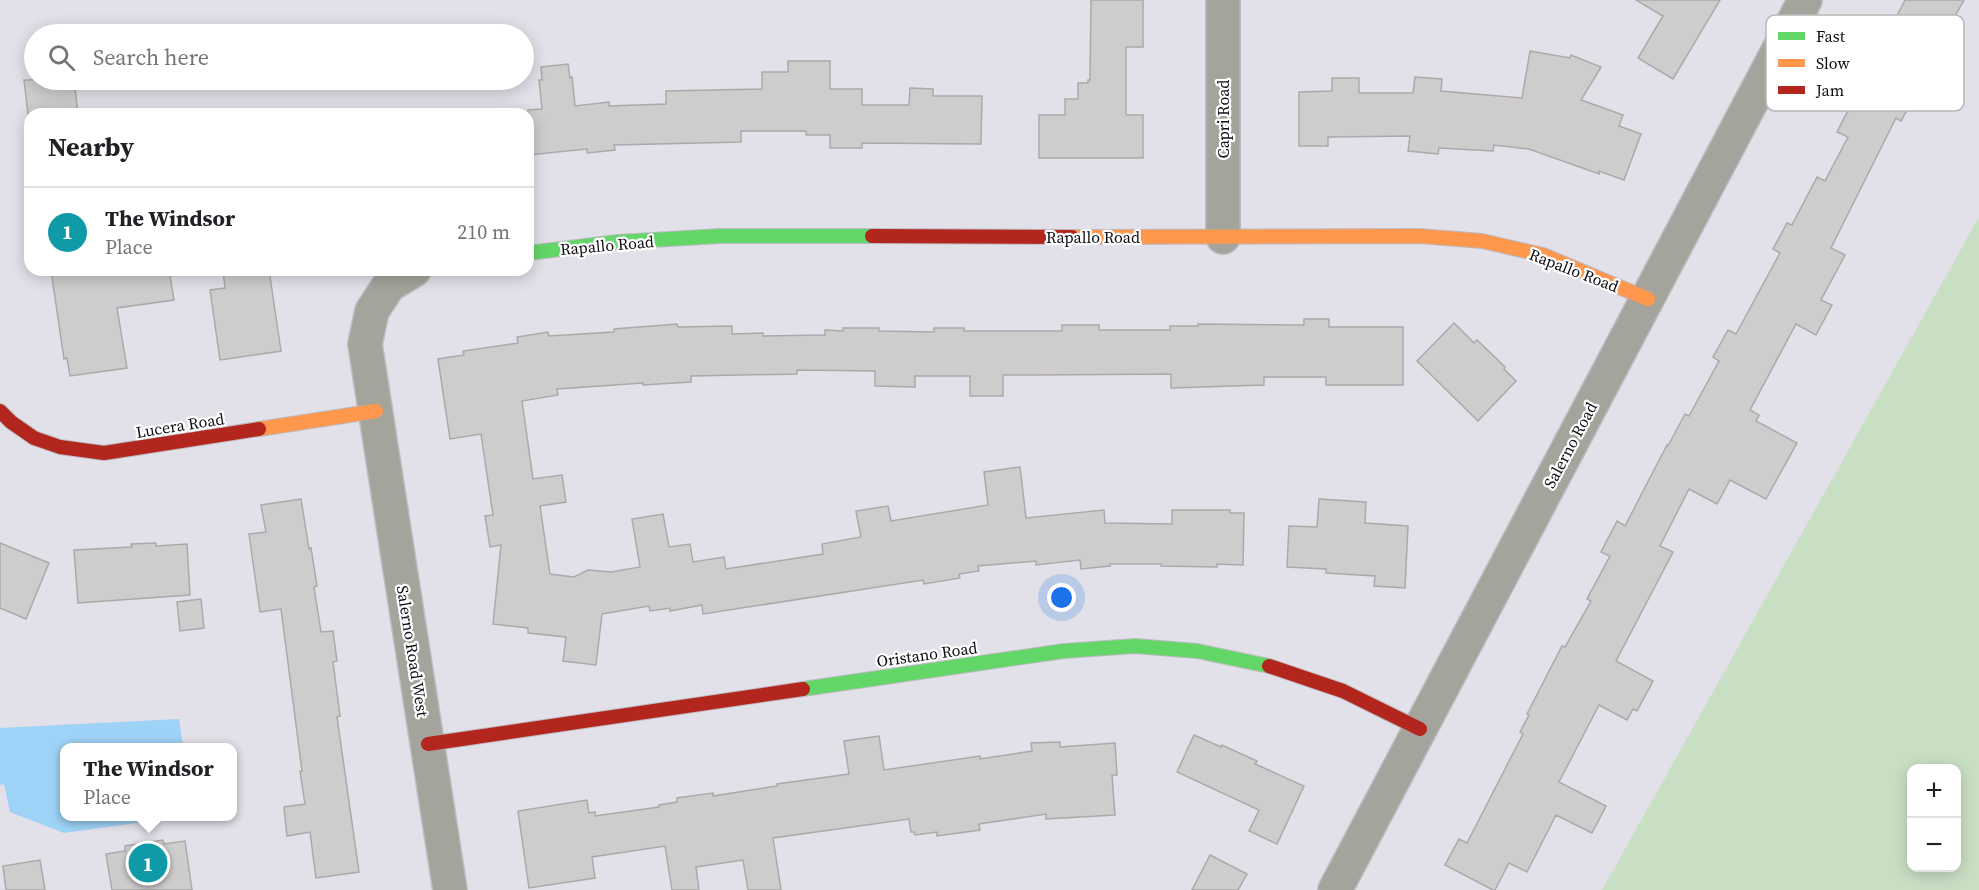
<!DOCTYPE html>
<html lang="en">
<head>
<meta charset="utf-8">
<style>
  :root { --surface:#fff; --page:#f6f6f6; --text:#202124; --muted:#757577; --line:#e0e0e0; --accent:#7c3aed }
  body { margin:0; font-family:"Source Serif 4",serif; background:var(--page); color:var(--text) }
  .controls { position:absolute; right:18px; bottom:18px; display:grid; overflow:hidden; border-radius:12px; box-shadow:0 3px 15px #0003 }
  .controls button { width:54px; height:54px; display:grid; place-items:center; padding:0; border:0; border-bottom:2px solid var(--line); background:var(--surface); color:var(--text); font:30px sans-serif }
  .you { position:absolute; left:1062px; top:598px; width:21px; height:21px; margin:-15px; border:4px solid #fff; border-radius:50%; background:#1a73e8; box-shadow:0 0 0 9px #1a73e833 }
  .badge { display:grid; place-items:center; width:39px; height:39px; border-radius:50%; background:var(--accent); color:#fff; font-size:20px; font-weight:700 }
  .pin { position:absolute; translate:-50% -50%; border:3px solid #fff; box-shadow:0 2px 6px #0006 }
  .popup { position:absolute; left:60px; top:743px; width:177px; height:78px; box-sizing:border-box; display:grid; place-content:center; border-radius:12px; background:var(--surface); filter:drop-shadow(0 2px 4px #0005); font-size:20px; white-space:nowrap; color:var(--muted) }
  .popup b { font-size:22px; color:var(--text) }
  .popup::after { content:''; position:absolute; left:50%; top:100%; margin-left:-12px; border:12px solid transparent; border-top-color:var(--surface) }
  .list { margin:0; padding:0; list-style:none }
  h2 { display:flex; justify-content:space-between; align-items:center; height:78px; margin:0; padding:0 24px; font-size:26px }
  h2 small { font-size:20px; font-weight:400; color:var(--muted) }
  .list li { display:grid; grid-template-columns:39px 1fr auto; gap:18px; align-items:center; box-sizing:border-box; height:90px; padding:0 24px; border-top:2px solid var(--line) }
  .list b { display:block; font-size:22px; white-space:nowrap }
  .list p { margin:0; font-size:20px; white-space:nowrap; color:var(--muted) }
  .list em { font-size:20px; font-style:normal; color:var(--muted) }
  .icon { flex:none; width:33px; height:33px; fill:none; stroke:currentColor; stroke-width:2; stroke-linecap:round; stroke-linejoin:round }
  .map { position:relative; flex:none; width:1979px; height:890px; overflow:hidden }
  .search { position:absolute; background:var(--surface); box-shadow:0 3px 15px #0003; left:24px; top:24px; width:510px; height:66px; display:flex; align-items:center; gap:15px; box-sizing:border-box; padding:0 21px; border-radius:33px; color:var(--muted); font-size:22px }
  .panel { position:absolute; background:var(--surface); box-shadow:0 3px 15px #0003; left:24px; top:108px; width:510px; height:168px; border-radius:18px }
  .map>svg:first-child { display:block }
  .green { fill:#c9dfc4; fill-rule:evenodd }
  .water { fill:#9ed2f6 }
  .building { fill:#cfcccd; stroke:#aca9aa; stroke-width:1.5 }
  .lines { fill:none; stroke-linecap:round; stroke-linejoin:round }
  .street-casing { stroke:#bdbbc0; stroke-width:36 }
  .fast-casing { stroke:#bdbbc0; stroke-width:16 }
  .slow-casing { stroke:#bdbbc0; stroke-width:16 }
  .jam-casing { stroke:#bdbbc0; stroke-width:16 }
  .street { stroke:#a4a49c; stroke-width:33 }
  .fast { stroke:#63d668; stroke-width:14 }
  .slow { stroke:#ff974d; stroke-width:14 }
  .jam { stroke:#b3261e; stroke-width:14 }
  .labels { text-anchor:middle; stroke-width:4.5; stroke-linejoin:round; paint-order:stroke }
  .street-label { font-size:16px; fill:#0e0c11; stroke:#fff }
  .key { fill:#fff; stroke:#b7b6b8; stroke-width:1.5 }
  .key-label { font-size:16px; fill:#0e0c11 }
</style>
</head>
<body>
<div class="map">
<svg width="1979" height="890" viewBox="0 0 1979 890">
  <rect width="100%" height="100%" fill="#e2e0e8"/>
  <path class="green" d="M1979,217v673h-377zM1912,768h44v100h-44z"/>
  <path class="water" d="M179,719l4,28 -119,1v68l115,1 -115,16 -54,-21 -6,-28 -4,1v-57z"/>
  <g class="building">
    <path d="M1091,0h52v47h-17v68h17v43h-104v-43h26v-16h13v-16h10v-3h2z"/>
    <path d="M1636,0h84l-47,79 -35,-21 25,-42z"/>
    <path d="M1905,0h59l-27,49 -13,-7 -24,50 13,7 -12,22 -5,-3 -65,130 14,7 -24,45 11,5 -16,30 -20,-11 -46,86 9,5 -3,6 41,22 -31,56 -36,-19 -13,24 -28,-15 -29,57 13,6 -57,109 37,20 -16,30 -4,-2 -6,11 -28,-15 -40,77 47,24 -14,27 -36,-18 -29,57 -18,-9 -14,27h-2l-48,-25 14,-26 8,4 56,-109 -3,-2 9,-17 -2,-1 35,-68 3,1 26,-46 -4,-2 23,-43 -9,-4 16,-31 8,5 42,-81 1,1 17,-32 4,2 30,-55 -6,-4 15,-27 8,4 44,-81 -7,-4 14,-26 5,2 25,-48 8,4 23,-44 -11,-5z"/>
    <path d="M1530,51l40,7 1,-3 30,12 -20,33 42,15 -4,11 22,8 -17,46 -25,-9v3l-70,-25 -35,-4 -1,6 -54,-3 -1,6 -30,-3 2,-15 -82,1v9h-29v-54l33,-1v-13h27v15h54l2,-16 27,2 -1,12 81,7z"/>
    <path d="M788,61h42v28h32v16h47l1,-17 23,1v7h49l-1,48 -119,-1v5h-32v-13h-24v-4h-65v11l-127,3 1,5 -28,3v-4l-59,6v-45l14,-1 -3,-29h3l-1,-13 27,-3 2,14 2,-1 3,29 34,-4v4l57,-2v-13l96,-2v-17h26z"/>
    <path d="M24,80h50l4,34h-50z"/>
    <path d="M51,270h118l5,30 -57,8 10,60 -57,8 -3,-18 -3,1z"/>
    <path d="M223,270h46l12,81 -61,9 -10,-70 15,-2z"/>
    <path d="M1304,319h25v8h74v58h-77v-8h-62v8l-93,3v-14l-135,1h-33v21h-33v-20h-55v11l-40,-1v-15l-78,-1v4l-106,2v6l-48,3v-2l-86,6 1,6 -36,6 11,78 29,-4 4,27 -26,4 10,68 24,3 14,-7 23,2 29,-5 -8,-48 31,-5 6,33 21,-3 3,18 31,-5 2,12 97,-15 -1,-10 39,-7 -5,-26 32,-5 3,15 97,-16 -4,-33 36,-5 6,51 78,-8 1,13 67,1v-14h58v3h14l-1,52 -26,-1v3l-56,-1v-2h-51v2l-29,3 -1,-9 -44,5v-4l-58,5 1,5 -20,3 1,4 -36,6 -1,-4 -220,34 -1,-9 -32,6v-3l-20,3 -1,-5 -47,8 -6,51 -33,-4 3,-24 -38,-4v-5l-35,-4 8,-79 -11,2 -5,-31 8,-1 -12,-81 -31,5 -12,-80 26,-4 -1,-4 55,-8 -1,-6 31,-5 1,4 65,-4v-3l63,-5 1,3 54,-1v8l31,-1v3l62,-1v-5l18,1v-3h36v3l55,1v-4h30v3h98v-6h37v5h71v-4h28v-2l106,1z"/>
    <path d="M1454,323l20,20 3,-3 28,27 -1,2 12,12 -38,40 -61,-60z"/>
    <path d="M301,499l8,50 2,-1 6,38 -3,1 7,45 12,-1 4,30 -4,1 7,54 -3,1 22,155 -43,6 -6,-46 -23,4 -3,-29 21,-3 -5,-33h2l-21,-162 -21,3 -11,-78 17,-2 -5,-27z"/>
    <path d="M1319,499l47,3 -1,21 43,3 -3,62 -31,-2 1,-10 -49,-3v-4l-39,-2 2,-41 28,1z"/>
    <path d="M0,543l49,20 -23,56 -26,-11z"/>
    <path d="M156,543v3l31,-2 3,51 -112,8 -4,-53 58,-3 -1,-3z"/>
    <path d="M201,599l3,29 -24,3 -3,-29z"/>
    <path d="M1194,735l27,12 1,-2 35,16 -2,3 49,22 -27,58 -28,-13 10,-21 -82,-38z"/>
    <path d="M879,736l5,34 96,-14v3l52,-8 -1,-8 29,-1v5l55,-4 2,32h-5l3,40 -69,4v-5l-67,10 1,6 -43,6v-4l-22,3 -1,-3h-3l-2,-13 -136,19 8,52h-33l-5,-30 -47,7 3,23h-27l-7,-44 -73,11 3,21 -66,10 -11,-77 69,-11 2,13 6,-1v4l64,-9v-2l18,-3v-4l36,-5v3l64,-10v-2l72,-10 -5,-33z"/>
    <path d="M163,840l1,4 21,-3 7,49h-80l-6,-36 19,-3v-5z"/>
    <path d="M1210,855l37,19 -9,16h-46z"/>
    <path d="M40,860l5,30h-39l-3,-24z"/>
  </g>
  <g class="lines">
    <g class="street-casing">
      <g id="street">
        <path d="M1223,0v237"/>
        <path d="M414,270l-25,15 -17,26 -7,33 85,546"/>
        <path d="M1335,890l470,-890"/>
      </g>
    </g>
    <g class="fast-casing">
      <g id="fast">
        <path d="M528,253l90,-11 102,-6h152"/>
        <path d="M803,689l261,-38 71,-5 62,5 72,15"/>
      </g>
    </g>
    <g class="slow-casing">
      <g id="slow">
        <path d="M1072,237l347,-1 63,5 61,14 105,44"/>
        <path d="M259,429l117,-18"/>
      </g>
    </g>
    <g class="jam-casing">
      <g id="jam">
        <path d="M872,236l200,1"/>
        <path d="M0,411l11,11 23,16 26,9 44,6 155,-24"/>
        <path d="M1269,666l74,25 77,38"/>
        <path d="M428,744l375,-55"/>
      </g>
    </g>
    <use href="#street" class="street"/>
    <use href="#fast" class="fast"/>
    <use href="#slow" class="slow"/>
    <use href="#jam" class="jam"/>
  </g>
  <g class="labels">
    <g class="street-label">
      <text transform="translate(1223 119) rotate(-90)" y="6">Capri Road</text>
      <text x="1093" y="243">Rapallo Road</text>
      <text transform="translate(607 245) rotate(-5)" y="6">Rapallo Road</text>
      <text transform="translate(1574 270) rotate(21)" y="6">Rapallo Road</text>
      <text transform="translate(180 425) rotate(-9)" y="6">Lucera Road</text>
      <text transform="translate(1570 445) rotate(-62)" y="6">Salerno Road</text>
      <text transform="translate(413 651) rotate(81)" y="6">Salerno Road West</text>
      <text transform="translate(927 654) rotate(-8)" y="6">Oristano Road</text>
    </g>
  </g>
  <rect x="1766" y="15" width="198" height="96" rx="9" class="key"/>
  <rect x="1778" y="32" width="27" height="8" fill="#63d668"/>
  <rect x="1778" y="59" width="27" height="8" fill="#ff974d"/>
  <rect x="1778" y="86" width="27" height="8" fill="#b3261e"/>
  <g class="key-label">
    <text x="1816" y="42">Fast</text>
    <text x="1816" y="69">Slow</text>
    <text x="1816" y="96">Jam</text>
  </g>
</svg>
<div class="controls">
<button>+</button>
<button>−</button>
</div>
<div class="you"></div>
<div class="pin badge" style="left:148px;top:863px;background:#0f9aa8">1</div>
<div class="popup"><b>The Windsor</b>Place</div>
<div class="search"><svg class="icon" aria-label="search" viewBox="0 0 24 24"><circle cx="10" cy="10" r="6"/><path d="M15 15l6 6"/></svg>Search here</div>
<section class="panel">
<h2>Nearby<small></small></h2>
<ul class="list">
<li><span class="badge" style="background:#0f9aa8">1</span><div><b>The Windsor</b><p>Place</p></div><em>210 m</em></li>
</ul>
</section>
</div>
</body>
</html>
